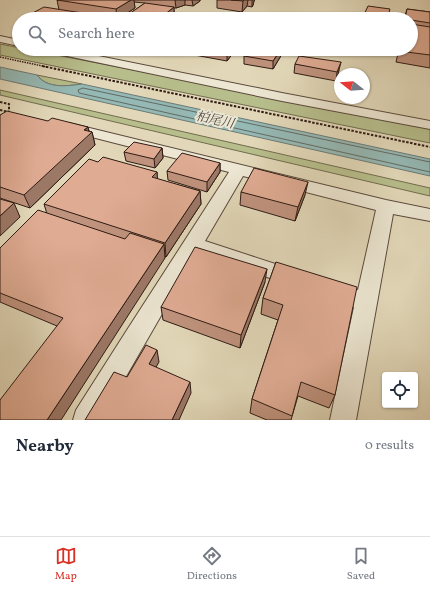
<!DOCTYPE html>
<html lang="en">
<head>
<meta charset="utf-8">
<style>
  :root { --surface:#fff; --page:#f2f2f3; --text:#1f2937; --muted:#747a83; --line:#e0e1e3; --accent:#d93025 }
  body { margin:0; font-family:Vollkorn,"Noto Serif JP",serif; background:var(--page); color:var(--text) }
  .controls { position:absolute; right:12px; bottom:12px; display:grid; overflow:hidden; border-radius:4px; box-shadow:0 1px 3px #0004 }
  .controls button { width:36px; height:36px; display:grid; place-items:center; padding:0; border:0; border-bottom:1px solid var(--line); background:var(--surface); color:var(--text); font:20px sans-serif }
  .compass { position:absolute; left:334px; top:68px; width:36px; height:36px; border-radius:50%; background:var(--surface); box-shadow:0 1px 3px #0004; rotate:287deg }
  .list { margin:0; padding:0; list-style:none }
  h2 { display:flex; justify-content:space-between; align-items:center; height:52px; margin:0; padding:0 16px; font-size:17px }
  h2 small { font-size:13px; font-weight:400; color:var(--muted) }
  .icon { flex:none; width:22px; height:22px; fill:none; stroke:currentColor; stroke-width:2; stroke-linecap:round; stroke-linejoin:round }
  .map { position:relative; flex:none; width:430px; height:420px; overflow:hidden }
  .search { position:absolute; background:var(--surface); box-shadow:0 1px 3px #0004; left:12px; right:12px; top:12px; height:44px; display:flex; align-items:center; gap:10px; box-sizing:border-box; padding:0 14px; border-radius:22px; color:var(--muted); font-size:15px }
  .sheet { height:116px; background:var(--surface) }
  nav { display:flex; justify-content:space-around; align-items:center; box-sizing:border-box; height:56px; border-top:1px solid var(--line); background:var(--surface); font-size:11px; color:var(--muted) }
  nav a { display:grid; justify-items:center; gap:2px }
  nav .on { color:var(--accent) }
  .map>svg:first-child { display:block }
  .green { fill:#b7be8c; stroke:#726c50 }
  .water { fill:#95b9b5; stroke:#6c7a75 }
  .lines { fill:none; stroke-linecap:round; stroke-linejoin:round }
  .shore { stroke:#626a64; stroke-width:1 }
  .minor-casing { stroke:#5b4a3d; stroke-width:2 }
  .path-far1 { stroke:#2e1b14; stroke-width:1.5; stroke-dasharray:1.5 1; stroke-linecap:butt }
  .path { stroke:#2e1b14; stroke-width:2; stroke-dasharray:2.5 1.5; stroke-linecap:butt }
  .minor { fill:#ece6d2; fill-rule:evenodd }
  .wall { fill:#c0937e; stroke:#2e1b14 }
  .shaded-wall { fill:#9c7867; stroke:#2e1b14 }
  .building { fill:#dfab93; stroke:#2e1b14 }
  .labels { text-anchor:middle; stroke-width:4; stroke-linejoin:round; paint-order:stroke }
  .far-water-label { font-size:13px; font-style:italic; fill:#4d4a44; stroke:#ece6d2 }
</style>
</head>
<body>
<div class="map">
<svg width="430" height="420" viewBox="0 0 430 420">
  <rect width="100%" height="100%" fill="#e2d8b9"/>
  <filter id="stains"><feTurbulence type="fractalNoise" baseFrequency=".005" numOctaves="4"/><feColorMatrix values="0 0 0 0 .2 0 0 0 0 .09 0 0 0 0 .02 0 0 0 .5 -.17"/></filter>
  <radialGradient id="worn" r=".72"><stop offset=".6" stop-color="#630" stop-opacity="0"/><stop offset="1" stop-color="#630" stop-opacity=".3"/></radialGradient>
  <g class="green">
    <path d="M0,44l430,84v15l-430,-88z"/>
    <path d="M37,75l45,9c-15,2 -35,5 -45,-9z"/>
    <path d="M0,90l430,98v8l-430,-101z"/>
  </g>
  <path class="water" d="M0,67l37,8c10,14 30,11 45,9l348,75v17l-430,-97z"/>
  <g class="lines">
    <path class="shore" d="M430,162l-347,-74 -5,2 1,3 351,79"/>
    <g class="minor-casing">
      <g id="minor">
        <path d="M0,36l19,4v6l-19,-4z"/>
        <path d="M42,49h22l218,44 148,28v8l-148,-28 -234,-49z"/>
        <path d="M69,123l317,77 44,9v12l-37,-7 -37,206h-26l24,-113 -30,-11 -3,-6 3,-6 8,-3 26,9 18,-80 -133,-34 -38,65 98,32 3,6 -3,6 -7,2 -99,-34 -96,167h-28l3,-10 51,-80 102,-158 -165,-42 -2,-3 2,-3z"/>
      </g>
    </g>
    <path class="path-far1" d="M0,57l47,10"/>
    <g class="path">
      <path d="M42,66l388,81"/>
      <path d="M0,102l9,2v8l-9,-2"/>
    </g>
    <use href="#minor" class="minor"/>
  </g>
  <g class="wall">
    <path d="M57,0h143v1l-7,5 -8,-1 -9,3h-2v6l-6,5h-49l11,-1 -1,-4 16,-11 -11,-1 1,6 -17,11h-5l-18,-3 1,3h-69v-3l32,-6z"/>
    <path d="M217,0h38l-1,1 -1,4 -1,2 -5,-1 -5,6 -25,-4z"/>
    <path d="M407,9l23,3v56l-34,-6 3,-13h12v-30h-7z"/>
    <path d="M151,49h17l-2,3z"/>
    <path d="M189,49h47l-9,12 -38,-7z"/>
    <path d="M250,49h33l-1,5 -9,15 -29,-5v-8z"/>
    <path d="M295,64l44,6 -3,11 -42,-8z"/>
    <path d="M0,115l88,12 1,4 3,1 3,13 -65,63 -30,-10z"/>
    <path d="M162,148l1,10 -8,10 -29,-7 -2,-9z"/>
    <path d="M98,162l59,10v7l43,12 1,13 -35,53 -1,-1v2l-108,68 -57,-24v-54l47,-34 -3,-10z"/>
    <path d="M220,163v9l-13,20 -39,-12 -1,-9z"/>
    <path d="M241,192l64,3 -10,26 -55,-16z"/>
    <path d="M276,262l59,133 -6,13 -31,-12 -7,24h-24l-17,-7 2,-14 26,-79 -17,-6 2,-16z"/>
    <path d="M265,282l-25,66 -77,-28 -2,-13z"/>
  </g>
  <g class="shaded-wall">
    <path d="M131,0h3l1,8 -17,11h-1l-1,-10z"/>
    <path d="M175,0h10v5l-9,3z"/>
    <path d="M192,0h8v1l-7,5z"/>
    <path d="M244,0h4l-1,6 -5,6 1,-11z"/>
    <path d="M252,0h3l-1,1 -1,4 -1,2z"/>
    <path d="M174,7v7l-6,5h-9z"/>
    <path d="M95,15l1,4h-6z"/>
    <path d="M227,49h9l-9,12z"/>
    <path d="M281,49h2l-1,5 -9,15v-8z"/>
    <path d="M341,62l-2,8 -3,11 1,-9z"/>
    <path d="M88,127l1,7 3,-2 3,13 -65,63 -6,-13z"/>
    <path d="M162,148l1,10 -8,10 -1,-9z"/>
    <path d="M220,163v9l-13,20v-10z"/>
    <path d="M157,172l1,13 -6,-8z"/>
    <path d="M308,182l-3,13 -10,26 3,-14z"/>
    <path d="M200,191l1,13 -35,53 -1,-14z"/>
    <path d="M14,203l6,14 -20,19v-20z"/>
    <path d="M164,244l1,14 -104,162h-14z"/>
    <path d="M267,269l-2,13 -25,66 1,-13z"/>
    <path d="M157,350l2,12 -8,14 -2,-12z"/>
    <path d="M190,382l1,11 -12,27h-7z"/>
  </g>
  <g class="building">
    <path d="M57,0h74l-15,9z"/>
    <path d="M231,0h13l-1,1z"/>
    <path d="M145,3l29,4 -15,12 -30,-5z"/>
    <path d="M368,6l22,3 -3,10h-25z"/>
    <path d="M44,7l51,8 -5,4h-47l-16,-3z"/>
    <path d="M407,9l23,3v11l-19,-3v-1h-6z"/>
    <path d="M123,17l15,2h-19z"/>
    <path d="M411,24l19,3v28l-31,-4 1,-2h11z"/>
    <path d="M250,49h31l-8,12 -29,-5z"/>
    <path d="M299,56l42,6 -4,10 -42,-8z"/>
    <path d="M7,111l41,10 4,-3 36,9 -4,3 8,2 -68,63 -24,-8v-72z"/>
    <path d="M134,142l28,6 -8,11 -30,-7z"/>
    <path d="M182,153l38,10 -13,19 -40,-11z"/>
    <path d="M103,157l54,15 -5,5 48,14 -35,52 -121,-39 45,-45 9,3z"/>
    <path d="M254,168l54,14 -10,25 -57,-15z"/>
    <path d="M0,199l14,4 -14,13z"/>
    <path d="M38,210l87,29 5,-6 34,11 -117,176h-47v-20l63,-82 -63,-25v-45z"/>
    <path d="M195,247l72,22 -26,66 -80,-28z"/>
    <path d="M276,262l81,25 -22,108 -34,-13 -9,34 -40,-17 31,-94 -20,-7z"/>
    <path d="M146,345l11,5 -8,14 41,18 -18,38h-87l29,-48 13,5z"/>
  </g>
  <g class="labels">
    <g class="far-water-label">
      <text transform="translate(215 119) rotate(12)" y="5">柏尾川</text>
    </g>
  </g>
  <rect width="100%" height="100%" filter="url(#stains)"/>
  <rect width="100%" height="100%" fill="url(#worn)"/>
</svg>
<div class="controls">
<button><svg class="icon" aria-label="locate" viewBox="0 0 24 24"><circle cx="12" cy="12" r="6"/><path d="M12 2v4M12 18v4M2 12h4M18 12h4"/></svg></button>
</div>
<svg class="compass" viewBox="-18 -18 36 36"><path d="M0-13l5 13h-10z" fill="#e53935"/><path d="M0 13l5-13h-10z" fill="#747a83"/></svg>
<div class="search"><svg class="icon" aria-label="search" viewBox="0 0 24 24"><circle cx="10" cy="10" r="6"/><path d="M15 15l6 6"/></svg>Search here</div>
</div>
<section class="sheet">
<h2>Nearby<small>0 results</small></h2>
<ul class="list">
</ul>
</section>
<nav>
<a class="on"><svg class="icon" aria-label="map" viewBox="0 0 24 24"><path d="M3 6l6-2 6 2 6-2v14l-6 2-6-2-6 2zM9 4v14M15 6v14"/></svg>Map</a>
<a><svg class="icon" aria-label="directions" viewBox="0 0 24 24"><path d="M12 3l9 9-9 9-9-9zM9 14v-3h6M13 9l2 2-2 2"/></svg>Directions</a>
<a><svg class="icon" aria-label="saved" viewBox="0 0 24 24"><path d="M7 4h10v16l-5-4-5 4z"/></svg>Saved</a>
</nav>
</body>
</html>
